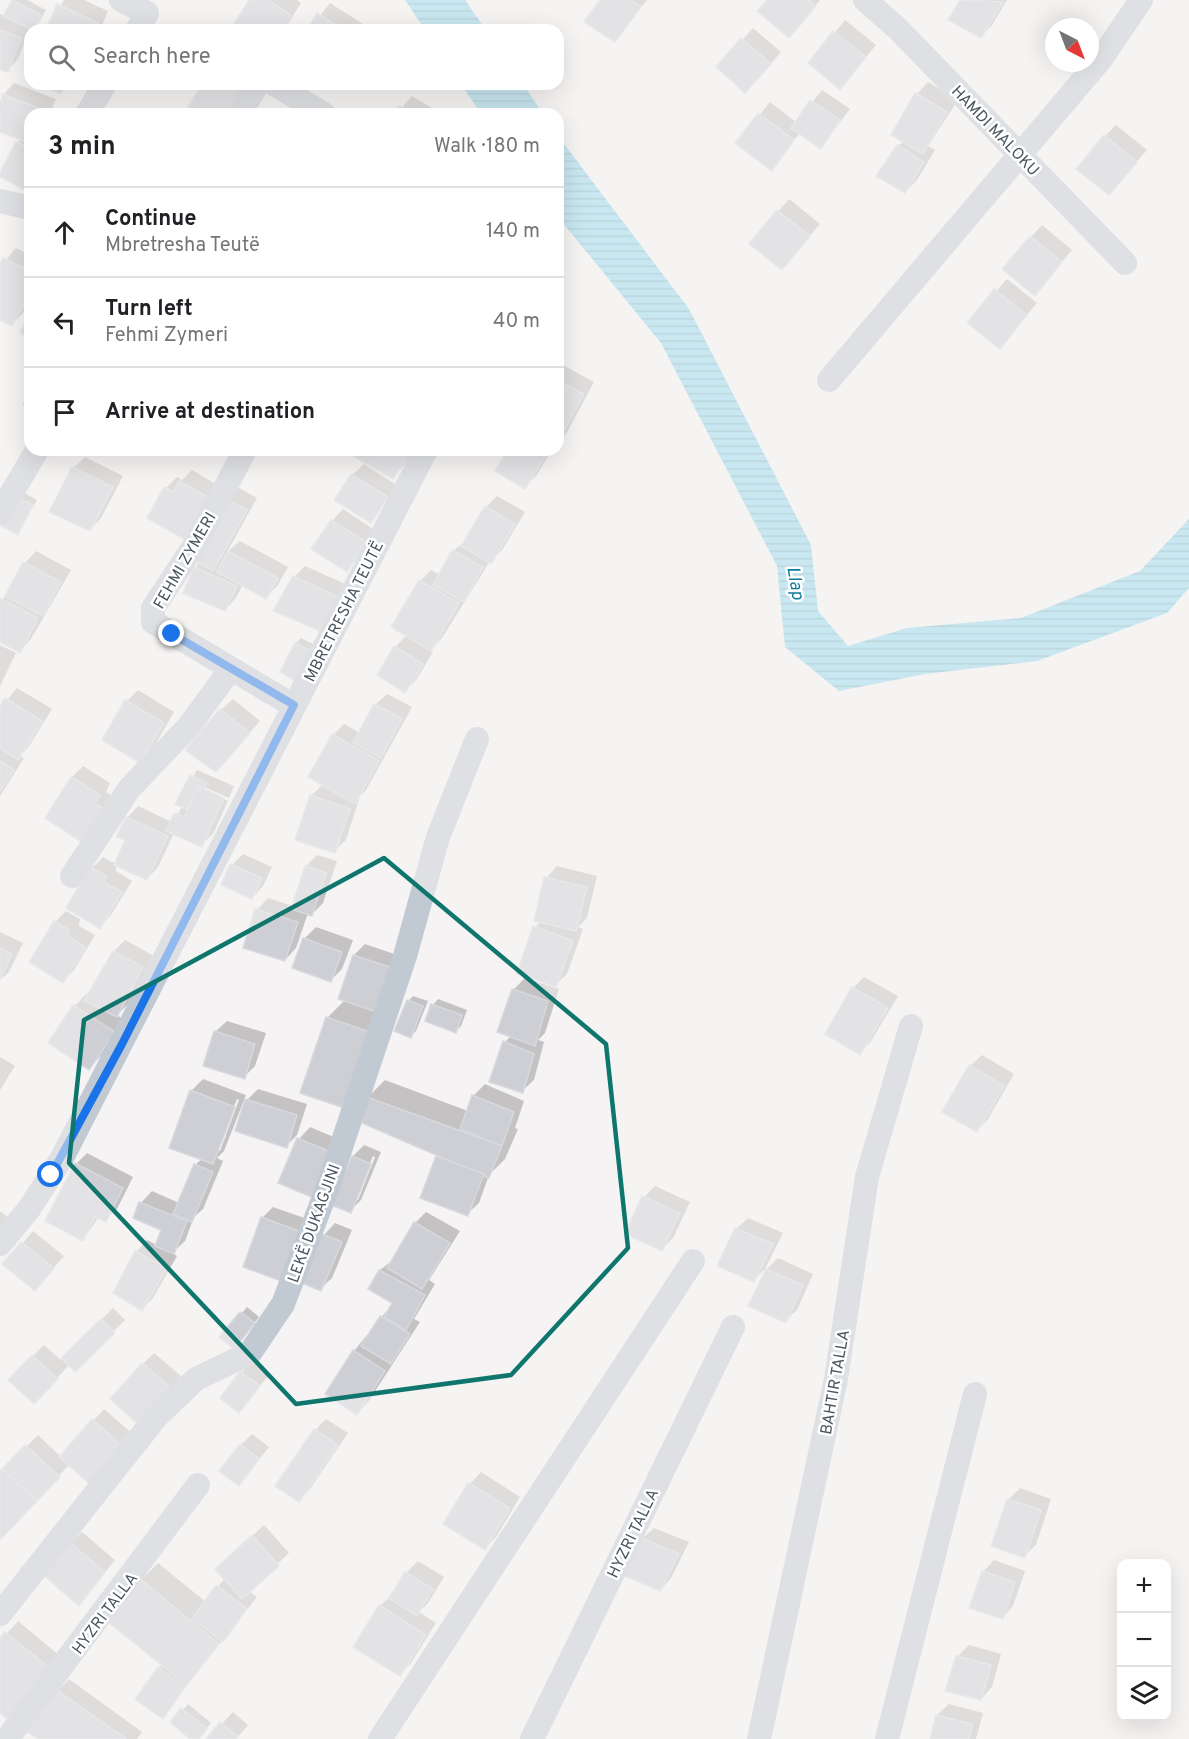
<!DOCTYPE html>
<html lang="en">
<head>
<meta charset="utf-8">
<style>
  :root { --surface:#fff; --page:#f6f6f6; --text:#202124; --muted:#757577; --line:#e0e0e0 }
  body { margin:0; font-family:Overpass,sans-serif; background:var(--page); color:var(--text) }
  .controls { position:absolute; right:18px; bottom:18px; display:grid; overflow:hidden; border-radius:12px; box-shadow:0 6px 24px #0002 }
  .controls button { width:54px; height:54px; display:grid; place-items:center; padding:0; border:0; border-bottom:2px solid var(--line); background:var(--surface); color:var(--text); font:30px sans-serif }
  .compass { position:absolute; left:1045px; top:18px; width:54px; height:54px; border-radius:50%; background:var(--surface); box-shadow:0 6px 24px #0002; rotate:138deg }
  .stop { position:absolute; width:18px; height:18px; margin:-14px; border:4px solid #1a73e8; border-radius:50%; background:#fff }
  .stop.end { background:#1a73e8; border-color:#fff; box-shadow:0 2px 6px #0008 }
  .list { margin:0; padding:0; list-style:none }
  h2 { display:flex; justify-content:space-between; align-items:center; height:78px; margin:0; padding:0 24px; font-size:26px }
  h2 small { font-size:20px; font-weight:400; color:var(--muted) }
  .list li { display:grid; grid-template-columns:39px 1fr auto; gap:18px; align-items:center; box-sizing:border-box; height:90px; padding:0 24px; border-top:2px solid var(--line) }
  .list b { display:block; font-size:22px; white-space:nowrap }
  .list p { margin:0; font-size:20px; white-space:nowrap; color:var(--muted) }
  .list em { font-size:20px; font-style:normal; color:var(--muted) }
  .icon { flex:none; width:33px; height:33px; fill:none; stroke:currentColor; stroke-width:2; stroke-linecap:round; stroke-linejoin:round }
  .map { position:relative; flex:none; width:1189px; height:1739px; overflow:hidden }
  .search { position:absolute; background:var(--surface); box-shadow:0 6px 24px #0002; left:24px; top:24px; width:540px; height:66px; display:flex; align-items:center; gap:15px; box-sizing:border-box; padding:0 21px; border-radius:18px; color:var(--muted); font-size:22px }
  .panel { position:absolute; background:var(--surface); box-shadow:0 6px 24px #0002; left:24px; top:108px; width:540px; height:348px; border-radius:18px }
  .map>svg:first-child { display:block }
  .water { fill:url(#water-rules) }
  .shadow { fill:#0003; fill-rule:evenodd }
  .building { fill:#cdcfd5; stroke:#d7d9de; stroke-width:1.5 }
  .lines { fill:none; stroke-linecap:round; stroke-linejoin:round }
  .minor { stroke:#c1cad2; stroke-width:24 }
  .route { stroke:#1a73e8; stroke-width:8 }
  .marked { fill:none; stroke:#0f766e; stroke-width:4.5; stroke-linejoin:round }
  .labels { text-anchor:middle; stroke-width:5; stroke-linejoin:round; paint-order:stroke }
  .street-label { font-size:16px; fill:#4a5661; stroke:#fff }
  .water-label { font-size:18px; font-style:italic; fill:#0c7c9b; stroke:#fff }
</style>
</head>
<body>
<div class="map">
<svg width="1189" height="1739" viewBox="0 0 1189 1739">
  <defs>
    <pattern id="water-rules" width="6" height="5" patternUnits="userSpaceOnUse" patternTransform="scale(1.5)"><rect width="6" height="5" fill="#90daee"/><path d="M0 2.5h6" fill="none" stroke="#78b4c4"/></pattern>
  </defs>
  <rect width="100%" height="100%" fill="#f5f3f3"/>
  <g class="water">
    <path d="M405,0h60l21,30h-61z"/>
    <path d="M461,84h62l20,30h-62z"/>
    <path d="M558,136l131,173 122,236 7,66 30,35 59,-18 114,-10 119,-47 49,-52v69l-22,25 -130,48 -112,13 -86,17 -54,-44 -8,-81 -116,-223 -103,-126z"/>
  </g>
  <g class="shadow">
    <path d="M13,0h14l19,10 -8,14 -8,4 -12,31 -11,12 -7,-3v-54l5,2z"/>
    <path d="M64,0h20l24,11 -8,19h-53z"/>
    <path d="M251,0h46l4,3 -17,27h-52z"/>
    <path d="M602,0h45l-32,40z"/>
    <path d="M769,0h51l-20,25z"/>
    <path d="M962,0h45l-15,25 -11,12 -30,-18z"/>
    <path d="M330,3l33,21 -4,6h-50z"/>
    <path d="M845,20l31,25 -36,43 -30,-25z"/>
    <path d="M753,28l28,24 -24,28 -39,-13z"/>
    <path d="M928,82l30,18 -30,46 7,4 -18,30 -12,12 -7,-46 6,-5 -11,-7 24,-40z"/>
    <path d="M14,83l42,16 -6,15h-20v34l-11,-6v3l11,6 -2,39 -28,-15 17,-32 5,-5 -22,-8v-28l3,-7z"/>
    <path d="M822,90l28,19 -29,38 -21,-14 -29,36 -34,-26 33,-41 26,20z"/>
    <path d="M412,96l30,18h-46z"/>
    <path d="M1116,125l31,25 -38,43 -4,-57z"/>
    <path d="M789,199l31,25 -38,44 -31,-25z"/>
    <path d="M1042,225l30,25 -37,44 -4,-57z"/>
    <path d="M16,248l14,7v45l-7,13 -11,11 -12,-6v-51z"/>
    <path d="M1007,279l30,24 -37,44 -31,-25z"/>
    <path d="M561,364l33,18 -28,52 -8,8v-74z"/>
    <path d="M352,450h61l-9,15 -11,12z"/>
    <path d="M508,450h44l-16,26 -12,11z"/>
    <path d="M85,457l38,19 -22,42 -11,11 -17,-61z"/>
    <path d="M364,464l34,22 -28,35 -33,-22 15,-24z"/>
    <path d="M192,470l32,19 -24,40 -34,-41 11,-11 5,3z"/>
    <path d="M239,488l18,10 -30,54 13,-11 48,26 -11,19 -11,11 -23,-13 -7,14 -11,12 -40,-18 43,-92z"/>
    <path d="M24,493l13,7 -20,33 -14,-7z"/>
    <path d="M497,496l28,16 -23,38 -12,11 -48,77 -12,12 3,2 -17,28 -11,11 -10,-44 12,-12 13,-54 11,-11 9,5 13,-24 13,-10 20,-34z"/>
    <path d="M343,509l33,22 -18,27 -11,12 -15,-49z"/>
    <path d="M36,551l35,19 -40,69 -11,12 -20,-11v-38l10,-11 15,-28z"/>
    <path d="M305,566l43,19 -29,44 -25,-52z"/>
    <path d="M301,638l14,7 -20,34 1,-36z"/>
    <path d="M0,645l16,8 -16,33z"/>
    <path d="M17,688l35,21 -23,37 -9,10 4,2 -24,38v-87z"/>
    <path d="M138,690l36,22 -22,38 -12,11 -13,-60z"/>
    <path d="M387,694l25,13 -46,83 -6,6 -14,44 -12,11 -23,-55 12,-12 10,-49 11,-11 16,9 15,-28z"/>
    <path d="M233,699l27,22 -44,49 5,-60z"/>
    <path d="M83,766l27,17 -4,9 9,5 -21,32 -47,-11 25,-41z"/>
    <path d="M197,770l37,16 -5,12 -27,-12v4l26,11 -15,33 -12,11 -27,-12 -16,34 -11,12 -31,-14v6l16,10 -21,34 -11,12 -32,-20 24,-39 11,-11 13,7 11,-24v-22l11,-12 34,16 11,-16 -6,-2z"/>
    <path d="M243,854l29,13 -9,19 -11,12 -20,-33z"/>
    <path d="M317,855l20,6 -14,42 -11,11 -4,-1 -12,35 -11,12 -28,-50 11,-12 25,8 13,-40z"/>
    <path d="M557,866l40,10 -10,42 -9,9 5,2 -16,45 -12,11 -20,-58 6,-6 5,-43z"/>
    <path d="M66,911l14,8 -1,7 16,9 -21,35 -11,11 -8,-59z"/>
    <path d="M316,927l37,13 -11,29 -11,11 -27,-41z"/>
    <path d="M0,932l23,11 -14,29 -9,8z"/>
    <path d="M125,940l29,16 -26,48 -11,11 8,6 -25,36 -11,11 -39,-26 25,-36 11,-12 2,2 26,-45z"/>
    <path d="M365,944l38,13 -56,150 -20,-89 18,-18 -5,-2 14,-43z"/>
    <path d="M864,977l34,19 -27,45 -11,12 -7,-65z"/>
    <path d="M525,978l34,11 -14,44 -7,7 6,2 -10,38 -12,11 -17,-49 6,-6 2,-46z"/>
    <path d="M413,996l15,5 -12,30 -5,5 -3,-35z"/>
    <path d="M438,999l29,11 -6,16 -5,5 -23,-26z"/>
    <path d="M227,1021l39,12 -11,33 -11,11 -29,-45z"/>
    <path d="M982,1055l32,19 -26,45 -11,11 -7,-64z"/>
    <path d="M0,1057l15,9 -15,24z"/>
    <path d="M203,1079l43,16 -22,56 -7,7 6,3 -20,48 -9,8 -9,24 -13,12 5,3 -24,42 -11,11 -6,-57 11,-12 10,5 6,-16 -22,-26 11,-12 27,12 16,-38 7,-6 -31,-12 21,-57zM237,1099l2,1 -19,51h-4z"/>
    <path d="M385,1080l83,31 6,-16 11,-11 39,17 -9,27 3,1 -13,30 -16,16 -10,28 -12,11 -29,-57 2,-2 -72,-58z"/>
    <path d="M258,1089l49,15 -10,31 -11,11 -41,-44z"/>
    <path d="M310,1127l33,14 -18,44 -26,-46z"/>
    <path d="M364,1145l17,7 -20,48 -11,11 3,-55zM373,1156l2,1 -17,43h-4z"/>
    <path d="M87,1153l46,24 -16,32 -12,11 -6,-3 -16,22 -7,-75z"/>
    <path d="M655,1186l35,16 -17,36 -11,11 -18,-52z"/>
    <path d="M273,1207l37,13 -18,48 -30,-50z"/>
    <path d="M0,1211l9,7 -9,11z"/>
    <path d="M426,1212l34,19 -31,49 6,4 -21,35 6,3 -52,80 -11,11 -3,-62 40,-49 -24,-13 10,-19 13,-10 22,-37z"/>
    <path d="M748,1218l35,15 -18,36 -11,11 -18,-51z"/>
    <path d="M335,1223l17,7 -20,48 -12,11 -16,-7 20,-47z"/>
    <path d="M33,1231l31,25 -29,33 -30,-25z"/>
    <path d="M778,1258l35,16 -16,36 -12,11 -18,-52z"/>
    <path d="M247,1307l12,10 -20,25 -17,-5z"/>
    <path d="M113,1308l12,12 -50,50 -6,-5 -24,26 -12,-35 11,-11 17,15z"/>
    <path d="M154,1353l27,23 -31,35 -7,-47z"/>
    <path d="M252,1360l18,14 -31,37 -17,-14z"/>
    <path d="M104,1409l30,26 -32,37 -32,-8 -70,75v-66l38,-38 23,22z"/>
    <path d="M326,1419l22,14 -38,56 -11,11 16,-70z"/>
    <path d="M252,1434l17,13 -30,37 2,-39z"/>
    <path d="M481,1472l39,25 -24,40 -11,11 -40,-25 25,-39z"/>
    <path d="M1020,1488l31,11 -15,46 -12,11 -16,-56z"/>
    <path d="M264,1525l25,28 -40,38 8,6 -95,120 -3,-49 4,-4 -22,-84 17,-17 48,39 19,-24 3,-20z"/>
    <path d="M654,1528l35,14 -18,36 -11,12 -18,-51z"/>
    <path d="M82,1532l33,28 -36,44 -9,-61z"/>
    <path d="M994,1560l31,11 -12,35 -11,12 -19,-46z"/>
    <path d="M418,1561l26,16 -16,26 -9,9 17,11 -25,40 -11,11 -20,-68 12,-11 14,-22z"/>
    <path d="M18,1621l48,40 -66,50v-70z"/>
    <path d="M969,1645l32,9 -9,33 -11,12 -23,-43z"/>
    <path d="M69,1679l73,53 -5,7h-97l18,-48z"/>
    <path d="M188,1704l23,19 -13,16h-6l-20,-17z"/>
    <path d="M949,1704l34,9 -7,26h-45l6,-24z"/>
    <path d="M233,1712l15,13 -12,14h-28z"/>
  </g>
  <g class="building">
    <path d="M12,0l29,15 -8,15 -30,-14z"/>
    <path d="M249,0h19l23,15 -9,15h-52z"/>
    <path d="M600,0h31l10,7 -26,35 -31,-20z"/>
    <path d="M767,0h42l7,6 -27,32 -32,-27z"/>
    <path d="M960,0l43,2 -22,36 -33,-18z"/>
    <path d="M57,4l41,19 -3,7h-49z"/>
    <path d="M317,13l26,17h-36z"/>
    <path d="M0,30l21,8 -13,34 -8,-2z"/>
    <path d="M833,31l33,26 -26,33 -32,-27z"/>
    <path d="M741,38l30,26 -26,29 -29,-26z"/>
    <path d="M39,84h27l-5,10z"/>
    <path d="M202,84h42l1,1 -18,29h-32l-8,-5z"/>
    <path d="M915,93l32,19 -24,42 -32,-19z"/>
    <path d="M2,94l44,17 -2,3h-14v29l-30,-11z"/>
    <path d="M810,100l30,20 -19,29 -30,-21z"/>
    <path d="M399,106l13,8h-18z"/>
    <path d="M758,113l36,27 -22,31 -37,-28z"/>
    <path d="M1104,135l33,27 -28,33 -33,-26z"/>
    <path d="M16,142l14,7 -1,43 -29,-15v-5z"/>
    <path d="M897,145l27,17 -19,31 -29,-17z"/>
    <path d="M777,210l33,26 -28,34 -33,-26z"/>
    <path d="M1030,236l32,26 -27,34 -33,-27z"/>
    <path d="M3,258l27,13v21l-18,34 -12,-6v-56z"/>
    <path d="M994,289l33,26 -27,34 -33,-26z"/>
    <path d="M30,313v25l-10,-5z"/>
    <path d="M558,380l26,14 -26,48z"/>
    <path d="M30,390v18l-7,-3z"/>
    <path d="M350,450h60l-17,29 -45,-26z"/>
    <path d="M508,450h41l-24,39 -30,-18z"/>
    <path d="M72,467l41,20 -23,44 -41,-19z"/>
    <path d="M351,474l37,23 -17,26 -37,-23z"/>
    <path d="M179,481l34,19 -24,42 -42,-24 17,-31 9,5z"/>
    <path d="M17,497l16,8 -15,30 -17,-9z"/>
    <path d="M227,499l20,11 -34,61 -20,-11z"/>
    <path d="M485,506l30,18 -24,40 -30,-18z"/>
    <path d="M331,520l35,22 -19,30 -36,-23z"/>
    <path d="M452,550l31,17 -19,35 -31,-17z"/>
    <path d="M228,551l50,27 -12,21 -49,-27z"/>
    <path d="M23,562l38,20 -18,34 -38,-20z"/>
    <path d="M194,567l43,19 -12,25 -42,-18z"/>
    <path d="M293,576l45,21 -18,34 -47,-20z"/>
    <path d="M419,580l40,23 -28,48 -40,-24z"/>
    <path d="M0,598l38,20 -18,35 -20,-11z"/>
    <path d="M295,643l16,8 -16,30 -15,-9z"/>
    <path d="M394,646l29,18 -18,29 -28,-18z"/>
    <path d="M5,698l37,23 -24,39 -18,-12v-42z"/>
    <path d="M125,700l39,23 -24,40 -38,-23z"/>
    <path d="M374,704l28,14 -21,40 -28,-15z"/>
    <path d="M220,709l30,24 -34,39 -31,-22z"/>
    <path d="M332,734l47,27 -24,43 -47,-27z"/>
    <path d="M0,761l14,9 -14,21z"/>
    <path d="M190,775l17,8 -15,29 -17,-8z"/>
    <path d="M71,777l29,18 -5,8 9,6 -21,34 -38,-25z"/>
    <path d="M198,786l26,12 -22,49 -36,-16 8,-18 10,4z"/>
    <path d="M310,795l40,14 -15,44 -40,-13z"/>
    <path d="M126,817l42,19 -21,44 -33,-15 11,-25 -9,-3z"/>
    <path d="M230,864l32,14 -10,21 -31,-14z"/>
    <path d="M305,866l21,7 -14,43 -21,-7z"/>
    <path d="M90,867l16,9 -1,7 17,9 -22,37 -34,-21z"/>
    <path d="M544,877l43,10 -11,44 -42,-10z"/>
    <path d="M255,909l43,13 -13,39 -42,-13z"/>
    <path d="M54,921l15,9v7l16,10 -22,36 -34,-21z"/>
    <path d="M533,926l40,15 -17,46 -39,-14z"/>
    <path d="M303,938l39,14 -11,30 -39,-14z"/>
    <path d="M0,948l12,6 -12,26z"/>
    <path d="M113,951l30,16 -26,50 -33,-16z"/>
    <path d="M353,955l40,13 -16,44 -39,-13z"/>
    <path d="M852,987l36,21 -28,47 -35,-21z"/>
    <path d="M512,989l36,12 -13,45 -38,-14z"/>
    <path d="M407,1000l16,6 -12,32 -17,-7z"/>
    <path d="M431,1004l31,11 -6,18 -31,-12z"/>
    <path d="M73,1005l42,27 -26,38 -41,-27z"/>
    <path d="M326,1017l47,16 -26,76 -47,-16z"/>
    <path d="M214,1031l41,13 -10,35 -42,-13z"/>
    <path d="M503,1041l31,13 -11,39 -34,-11z"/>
    <path d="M969,1065l35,21 -27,46 -35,-20z"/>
    <path d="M190,1090l45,17 -22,57 -44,-16z"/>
    <path d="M472,1095l42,17 -12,34 -42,-17z"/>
    <path d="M367,1097l135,49 -13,32 -127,-55z"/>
    <path d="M245,1099l52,16 -10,33 -52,-17z"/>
    <path d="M297,1138l36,15 -19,45 -36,-15z"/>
    <path d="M352,1156l19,8 -20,49 -20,-8z"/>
    <path d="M436,1156l48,18 -16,42 -48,-18z"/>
    <path d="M75,1163l48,25 -17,34 -11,-5 -12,24 -38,-20z"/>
    <path d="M194,1164l19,8 -21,50 -19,-8z"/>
    <path d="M642,1196l38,17 -18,38 -37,-17z"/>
    <path d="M139,1202l48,19 -13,33 -19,-8 6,-16 -28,-12z"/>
    <path d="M261,1217l38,14 -18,50 -38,-14z"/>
    <path d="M414,1222l36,21 -28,46 -35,-21z"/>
    <path d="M735,1228l38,16 -19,38 -37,-16z"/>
    <path d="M322,1234l20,8 -21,49 -19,-8z"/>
    <path d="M21,1242l33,26 -19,23 -33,-27z"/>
    <path d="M135,1251l32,17 -25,43 -29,-18z"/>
    <path d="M766,1269l37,16 -17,38 -38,-17z"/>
    <path d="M379,1270l46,25 -19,35 -22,-13 8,-14 -24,-14z"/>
    <path d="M240,1312l15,11 -21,26 -15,-12z"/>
    <path d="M380,1316l30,18 -19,30 -30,-18z"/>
    <path d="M101,1319l14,14 -40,39 -14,-14z"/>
    <path d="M353,1350l32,21 -28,44 -32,-21z"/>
    <path d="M32,1355l26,24 -24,25 -26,-24z"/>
    <path d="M142,1363l29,25 -32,37 -29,-26z"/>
    <path d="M240,1371l20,15 -21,27 -19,-15z"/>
    <path d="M92,1419l32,28 -33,38 -32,-28z"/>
    <path d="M314,1429l24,16 -39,57 -24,-16z"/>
    <path d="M240,1444l19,15 -20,27 -20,-15z"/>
    <path d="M25,1445l35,32 -23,24 -35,-32z"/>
    <path d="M2,1469l35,32 -37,39v-69z"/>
    <path d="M468,1483l42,25 -25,42 -42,-26z"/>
    <path d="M1007,1499l34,11 -16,48 -34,-12z"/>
    <path d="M252,1535l27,31 -37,33 -27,-30z"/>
    <path d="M641,1538l38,16 -19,37 -37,-16z"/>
    <path d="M69,1542l36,30 -26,34 -37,-32z"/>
    <path d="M982,1571l33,11 -12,37 -34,-11z"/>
    <path d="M405,1572l28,17 -16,27 -28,-18z"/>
    <path d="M140,1579l79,65 -33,41 -79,-64z"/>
    <path d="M216,1585l31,24 -24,33 -31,-23z"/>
    <path d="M379,1605l47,30 -26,41 -47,-29z"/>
    <path d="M5,1632l51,41 -42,51 -14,-11v-75z"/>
    <path d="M956,1656l35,9 -10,35 -36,-9z"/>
    <path d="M158,1667l27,20 -22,32 -28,-20z"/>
    <path d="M57,1690l69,49h-88l-11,-7z"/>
    <path d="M181,1708l26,21 -8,10h-9l-20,-17z"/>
    <path d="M936,1715l36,9 -3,15h-39z"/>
    <path d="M220,1722l18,15 -2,2h-30z"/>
  </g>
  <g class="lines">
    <g class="minor">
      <path d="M121,0l26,13 -10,17"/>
      <path d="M865,0l33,29 227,234"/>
      <path d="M274,84l50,30"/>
      <path d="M87,114l18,-30"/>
      <path d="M239,114l19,-30"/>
      <path d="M0,201l30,7"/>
      <path d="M829,380l272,-321 40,-59"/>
      <path d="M245,450l-49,93 -43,65v14l141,84"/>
      <path d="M0,513l37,-63"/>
      <path d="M72,876l57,-87 60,-63 41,-56"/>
      <path d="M0,1244l29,-35 33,-51 364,-708"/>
      <path d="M0,1614l157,-198 39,-37 54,-26 33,-49 43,-112 79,-236 33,-119 39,-98"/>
      <path d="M7,1739l191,-254"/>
      <path d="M380,1739l313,-478"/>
      <path d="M532,1739l201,-412"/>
      <path d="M759,1739l77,-360 31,-202 44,-151"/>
      <path d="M887,1739l88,-345"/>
    </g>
  </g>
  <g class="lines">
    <path class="route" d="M51,1175l71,-131 172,-339 -122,-71"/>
  </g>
  <path d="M0 0H1189V1739H0ZM384,858l222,186 22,204 -117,127 -215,29 -227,-241 15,-143z" fill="#f5f3f3" fill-opacity=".55" fill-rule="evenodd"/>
  <path class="marked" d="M384,858l222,186 22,204 -117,127 -215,29 -227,-241 15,-143z"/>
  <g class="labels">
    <g class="street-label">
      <text transform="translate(996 130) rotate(46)" y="6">HAMDI MALOKU</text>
      <text transform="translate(184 560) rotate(-60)" y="6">FEHMI ZYMERI</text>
      <text transform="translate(343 611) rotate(-63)" y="6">MBRETRESHA TEUTË</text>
      <text transform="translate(313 1223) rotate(-70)" y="6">LEKË DUKAGJINI</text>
      <text transform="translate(834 1382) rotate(-80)" y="6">BAHTIR TALLA</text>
      <text transform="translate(632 1533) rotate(-64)" y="6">HYZRI TALLA</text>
      <text transform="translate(104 1613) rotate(-53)" y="6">HYZRI TALLA</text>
    </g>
    <g class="water-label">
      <text transform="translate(796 583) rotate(80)" y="6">Llap</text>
    </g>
  </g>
</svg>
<div class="controls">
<button>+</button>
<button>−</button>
<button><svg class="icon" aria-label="layers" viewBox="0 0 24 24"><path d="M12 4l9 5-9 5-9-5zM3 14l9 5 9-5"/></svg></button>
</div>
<svg class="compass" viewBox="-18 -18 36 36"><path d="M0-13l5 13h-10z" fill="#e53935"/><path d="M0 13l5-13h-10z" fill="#757577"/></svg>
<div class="stop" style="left:51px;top:1175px"></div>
<div class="stop end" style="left:172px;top:634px"></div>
<div class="search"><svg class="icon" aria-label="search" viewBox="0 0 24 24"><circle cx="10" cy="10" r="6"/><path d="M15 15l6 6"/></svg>Search here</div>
<section class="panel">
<h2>3 min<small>Walk · 180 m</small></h2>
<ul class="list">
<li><svg class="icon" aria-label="ahead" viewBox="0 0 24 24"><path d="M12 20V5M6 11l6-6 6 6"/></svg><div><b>Continue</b><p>Mbretresha Teutë</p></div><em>140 m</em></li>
<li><svg class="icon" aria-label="left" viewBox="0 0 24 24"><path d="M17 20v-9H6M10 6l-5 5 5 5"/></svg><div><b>Turn left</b><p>Fehmi Zymeri</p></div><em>40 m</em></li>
<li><svg class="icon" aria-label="arrive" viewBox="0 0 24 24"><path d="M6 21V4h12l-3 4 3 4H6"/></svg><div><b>Arrive at destination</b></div></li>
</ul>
</section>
</div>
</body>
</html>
